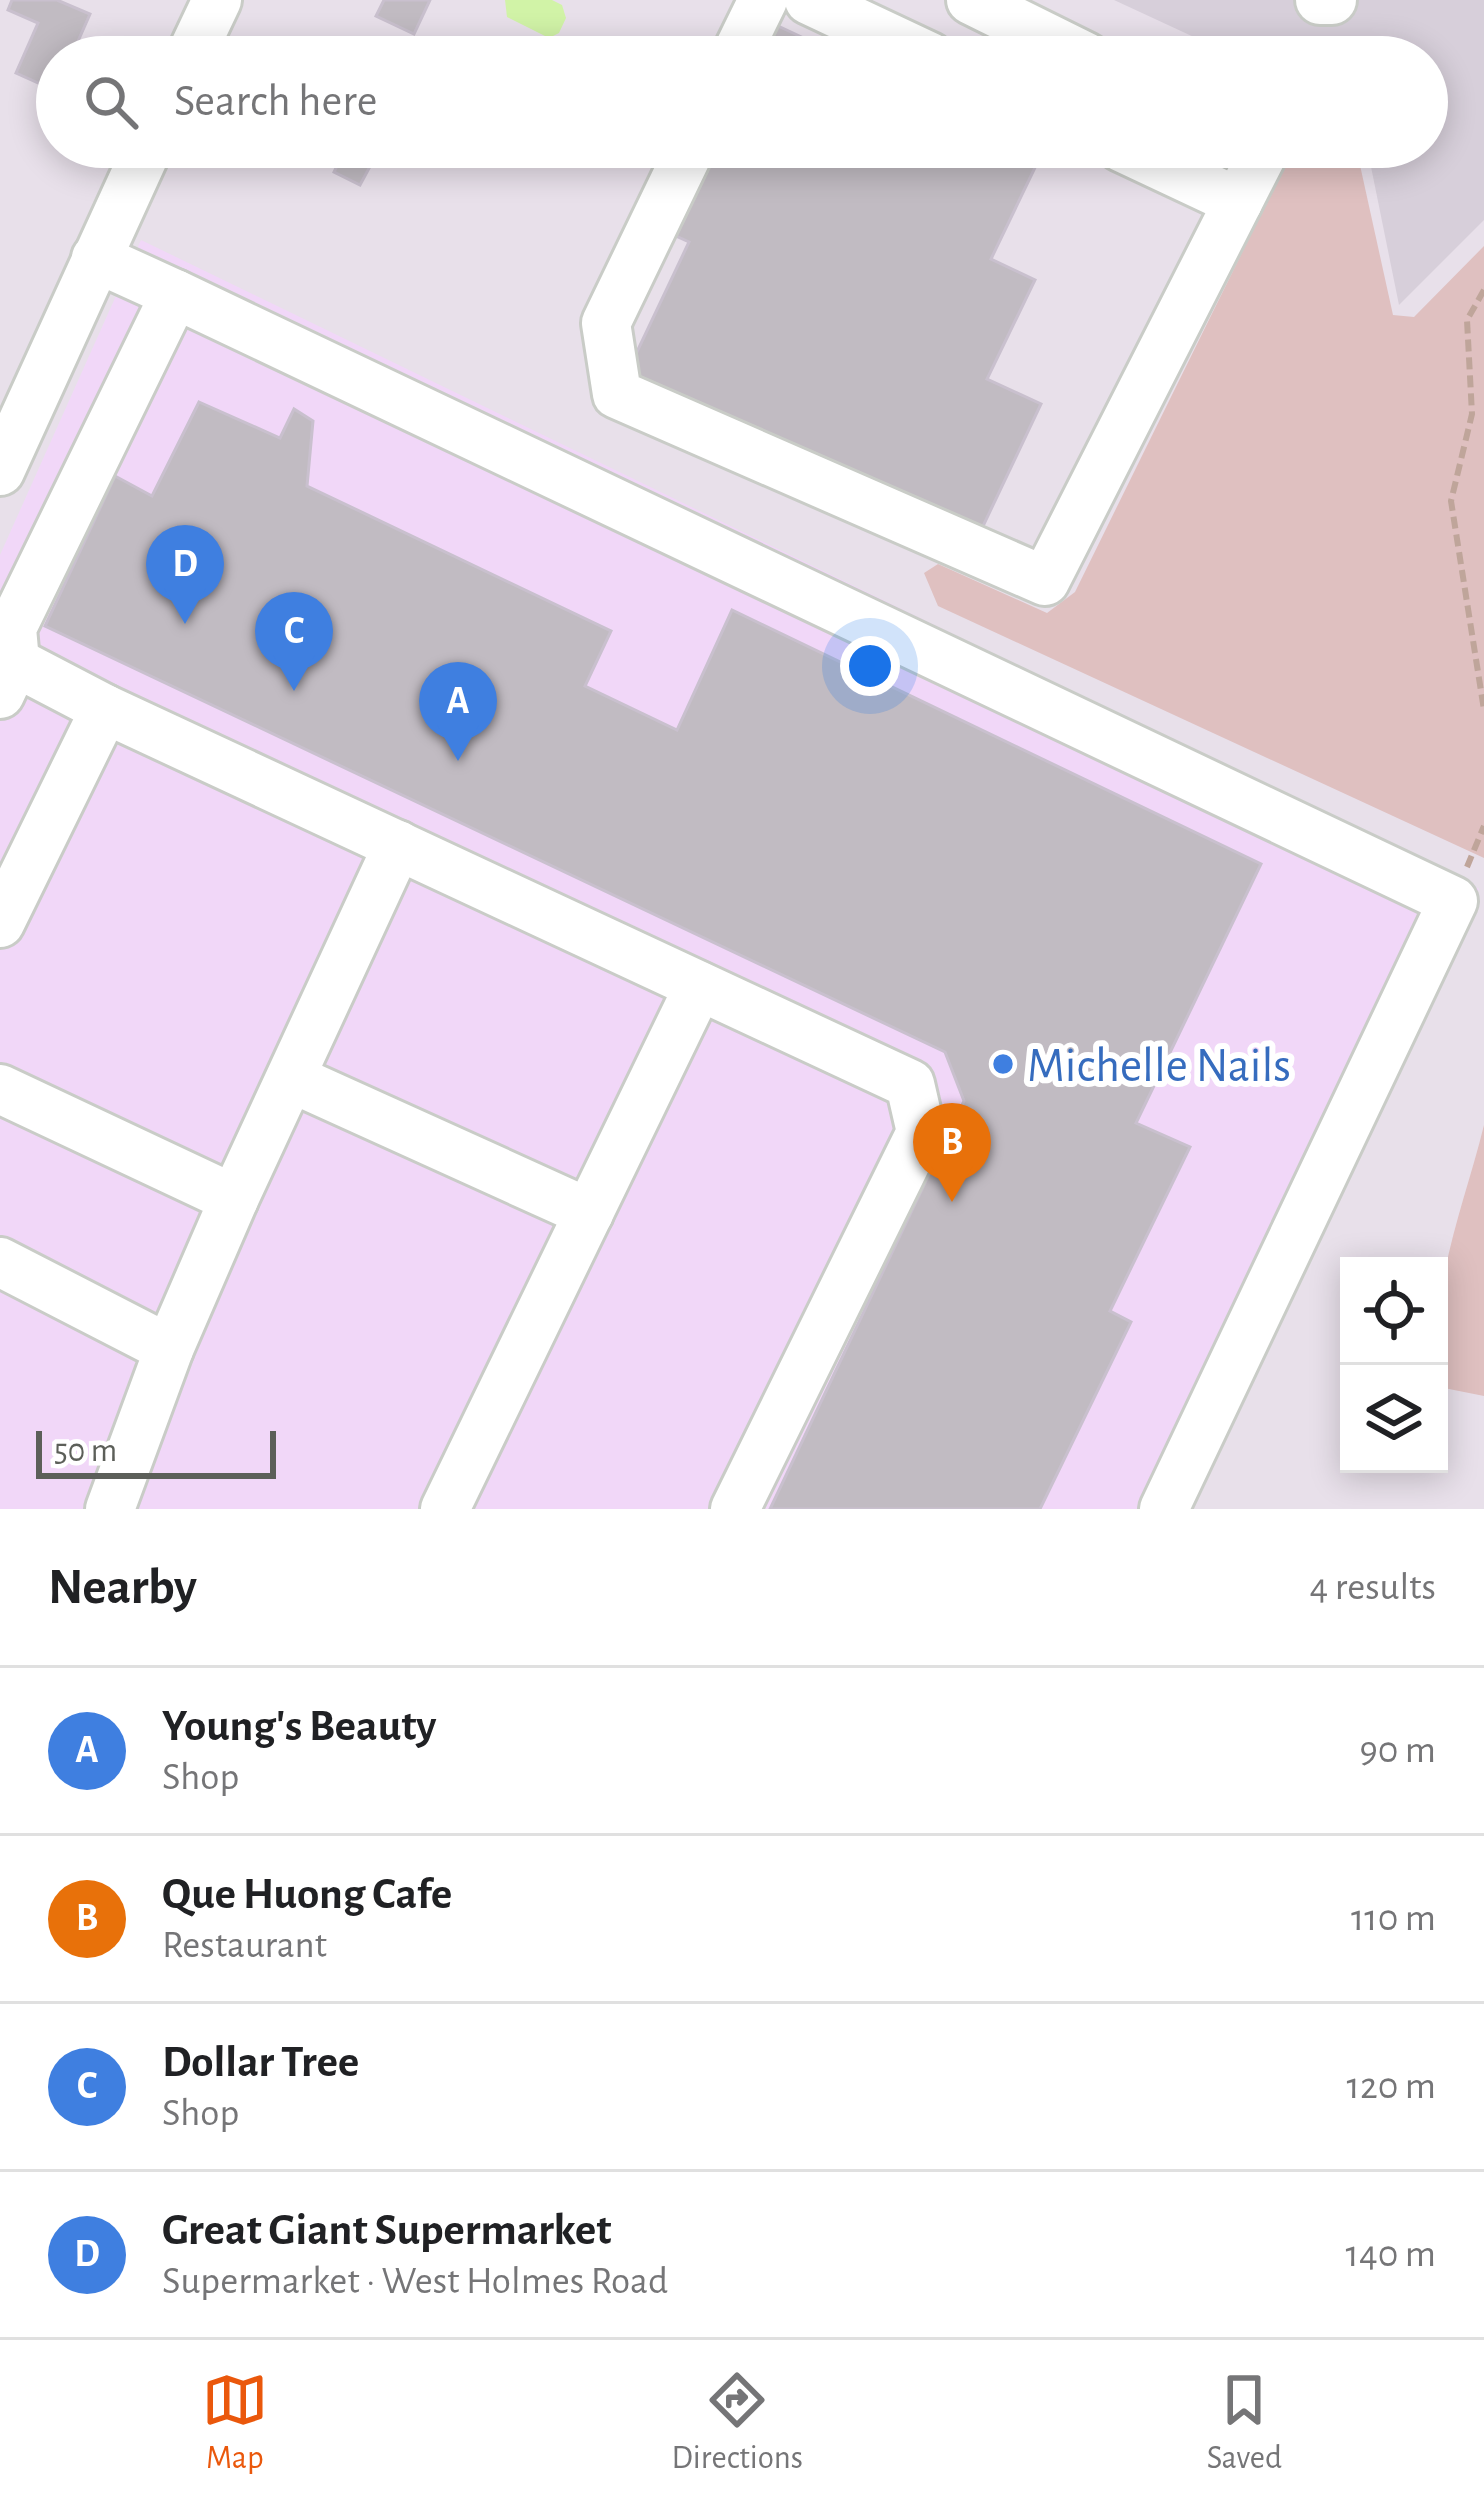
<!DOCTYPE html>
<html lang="en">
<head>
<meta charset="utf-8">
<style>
  :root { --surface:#fff; --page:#f6f6f6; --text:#202124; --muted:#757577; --line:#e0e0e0; --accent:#ea580c }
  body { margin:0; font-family:"Alegreya Sans",sans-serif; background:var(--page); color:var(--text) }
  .controls { position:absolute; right:36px; bottom:36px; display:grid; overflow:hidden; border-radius:0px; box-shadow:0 6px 30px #0003 }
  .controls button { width:108px; height:108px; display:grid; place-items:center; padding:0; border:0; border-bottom:3px solid var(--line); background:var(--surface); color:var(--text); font:60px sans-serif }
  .scale { position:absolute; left:36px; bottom:30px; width:240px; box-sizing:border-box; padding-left:12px; border:6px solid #5c5f59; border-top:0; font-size:33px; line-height:42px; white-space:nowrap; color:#5c5f59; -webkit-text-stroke:9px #fff; paint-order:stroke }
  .you { position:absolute; left:870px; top:666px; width:42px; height:42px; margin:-30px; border:9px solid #fff; border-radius:50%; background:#1a73e8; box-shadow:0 0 0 18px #1a73e833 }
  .badge { display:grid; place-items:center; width:78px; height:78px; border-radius:50%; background:var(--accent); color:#fff; font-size:39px; font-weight:700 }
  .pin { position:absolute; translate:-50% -99px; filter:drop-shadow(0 3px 6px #0008) }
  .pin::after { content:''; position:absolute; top:63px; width:42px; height:36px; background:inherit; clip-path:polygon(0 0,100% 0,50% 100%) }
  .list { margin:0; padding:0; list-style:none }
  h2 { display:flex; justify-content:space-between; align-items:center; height:156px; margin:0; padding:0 48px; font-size:51px }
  h2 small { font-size:39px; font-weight:400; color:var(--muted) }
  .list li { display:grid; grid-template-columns:78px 1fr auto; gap:36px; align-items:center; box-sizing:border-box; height:168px; padding:0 48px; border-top:3px solid var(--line) }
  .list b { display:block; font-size:45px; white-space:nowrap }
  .list p { margin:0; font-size:39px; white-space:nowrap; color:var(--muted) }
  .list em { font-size:39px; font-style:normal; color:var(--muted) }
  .icon { flex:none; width:66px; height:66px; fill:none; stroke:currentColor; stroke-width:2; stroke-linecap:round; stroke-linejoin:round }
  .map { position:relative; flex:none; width:1484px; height:1509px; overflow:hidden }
  .search { position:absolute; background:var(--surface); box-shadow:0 6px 30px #0003; left:36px; right:36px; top:36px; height:132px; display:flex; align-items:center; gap:30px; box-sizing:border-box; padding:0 42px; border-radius:66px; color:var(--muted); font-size:45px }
  .sheet { height:828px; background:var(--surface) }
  nav { display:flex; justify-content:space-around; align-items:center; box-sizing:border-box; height:168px; border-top:3px solid var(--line); background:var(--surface); font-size:33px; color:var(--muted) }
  nav a { display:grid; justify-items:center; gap:6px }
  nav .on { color:var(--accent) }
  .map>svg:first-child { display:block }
  .commercial { fill:#f1d7f8 }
  .education { fill:#d7cfda }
  .green { fill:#dfc0c0 }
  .water { fill:#d1f3a7 }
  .building { fill:#c1bbc2; stroke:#c9c0ce; stroke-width:3 }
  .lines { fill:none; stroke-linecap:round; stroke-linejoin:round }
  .minor-casing { stroke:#c9ccc7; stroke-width:54 }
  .path { stroke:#bfa59a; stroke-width:6; stroke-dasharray:12 6; stroke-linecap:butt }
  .minor { stroke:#fff; stroke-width:48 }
  .shop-dot { fill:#3f7fe0; stroke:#fff; stroke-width:4.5 }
  .labels { text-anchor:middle; stroke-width:12; stroke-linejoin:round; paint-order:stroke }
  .shop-label { font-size:48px; fill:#366cbe; stroke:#fff; text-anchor:start }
</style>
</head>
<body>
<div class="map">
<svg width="1484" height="1509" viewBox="0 0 1484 1509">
  <rect width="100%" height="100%" fill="#e8e0ea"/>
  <path class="commercial" d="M141,240l1338,649 -293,620h-1186v-954z"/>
  <path class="education" d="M1114,0h370v220l-85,85 -32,-158h60v-90h-190z"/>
  <g class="green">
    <path d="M1294,147h62l37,168 21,2 70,-71v612l-546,-252 -14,-33 14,-9 109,49 28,-21z"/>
    <path d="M1484,1125v271l-40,-8c-21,-88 19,-177 40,-263z"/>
  </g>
  <path class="water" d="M505,0h47l10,5 4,13 -7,15 -10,5 -42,-21z"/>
  <g class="building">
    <path d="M12,0h45l33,14 -19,43h-14l-1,34 -40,-18 22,-50 -30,-13z"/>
    <path d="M384,0h46l-16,34 -38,-18z"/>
    <path d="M776,25l68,32h-83z"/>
    <path d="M346,147l28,12 -14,26 -26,-13z"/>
    <path d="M718,147h316l9,4 -52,108 44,21 -48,99 54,25 -66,139 -350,-166 64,-135 -13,-6z"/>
    <path d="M199,402l81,36 14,-29 19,12 -6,65 304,145 -26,55 92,44 55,-120 529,254 -125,259 54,24 -80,164 21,11 -91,187h-270l194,-408 -19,-49 -900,-426 70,-150 37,20z"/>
  </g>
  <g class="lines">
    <g class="minor-casing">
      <g id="minor">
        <path d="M809,0l121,57"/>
        <path d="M971,0l115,57"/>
        <path d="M1320,0h12"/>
        <path d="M190,57l27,-57"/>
        <path d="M735,57l28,-57"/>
        <path d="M691,147l-85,176 11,71 428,187 221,-434"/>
        <path d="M1121,147l117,55"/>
        <path d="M96,258l79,36"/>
        <path d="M0,471l148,-324"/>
        <path d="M15,662l-3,-34 163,-334 1278,607 -289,608"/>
        <path d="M0,694l15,-32 90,47 805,375 11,48 -186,377"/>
        <path d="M0,923l105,-214"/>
        <path d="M291,1078l298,135"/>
        <path d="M0,1089l234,110"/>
        <path d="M0,1262l169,87 -59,160"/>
        <path d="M169,1349l65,-150 164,-354"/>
        <path d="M445,1509l254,-523"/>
      </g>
    </g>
    <g class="path">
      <path d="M1484,290l-17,30 5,94 -21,87 33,209"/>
      <path d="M1467,867l17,-41"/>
    </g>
    <use href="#minor" class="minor"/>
  </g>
  <circle class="shop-dot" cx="1003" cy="1064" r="12"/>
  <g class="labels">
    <g class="shop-label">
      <text x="1027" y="1081">Michelle Nails</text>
    </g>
  </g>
</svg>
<div class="controls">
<button><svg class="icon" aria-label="locate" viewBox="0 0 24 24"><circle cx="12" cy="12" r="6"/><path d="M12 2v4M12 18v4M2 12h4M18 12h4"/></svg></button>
<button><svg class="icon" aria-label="layers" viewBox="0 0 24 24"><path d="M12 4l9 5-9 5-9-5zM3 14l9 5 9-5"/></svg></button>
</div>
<div class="scale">50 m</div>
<div class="you"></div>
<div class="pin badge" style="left:458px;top:761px;background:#3f7fe0">A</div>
<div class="pin badge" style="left:952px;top:1202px;background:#e8710a">B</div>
<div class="pin badge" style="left:294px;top:691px;background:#3f7fe0">C</div>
<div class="pin badge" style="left:185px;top:624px;background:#3f7fe0">D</div>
<div class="search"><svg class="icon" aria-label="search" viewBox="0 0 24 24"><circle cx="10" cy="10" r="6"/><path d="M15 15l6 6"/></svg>Search here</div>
</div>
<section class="sheet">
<h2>Nearby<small>4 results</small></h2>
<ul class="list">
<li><span class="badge" style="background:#3f7fe0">A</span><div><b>Young's Beauty</b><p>Shop</p></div><em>90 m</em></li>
<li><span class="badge" style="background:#e8710a">B</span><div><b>Que Huong Cafe</b><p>Restaurant</p></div><em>110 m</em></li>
<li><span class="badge" style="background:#3f7fe0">C</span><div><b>Dollar Tree</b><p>Shop</p></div><em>120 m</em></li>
<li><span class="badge" style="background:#3f7fe0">D</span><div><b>Great Giant Supermarket</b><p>Supermarket · West Holmes Road</p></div><em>140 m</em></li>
</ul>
</section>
<nav>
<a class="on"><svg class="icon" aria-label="map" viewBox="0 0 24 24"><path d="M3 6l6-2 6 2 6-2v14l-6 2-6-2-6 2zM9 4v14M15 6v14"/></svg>Map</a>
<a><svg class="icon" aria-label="directions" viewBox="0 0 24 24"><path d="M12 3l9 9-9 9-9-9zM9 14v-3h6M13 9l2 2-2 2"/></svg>Directions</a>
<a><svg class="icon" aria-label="saved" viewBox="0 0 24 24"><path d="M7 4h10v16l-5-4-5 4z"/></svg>Saved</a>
</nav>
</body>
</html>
